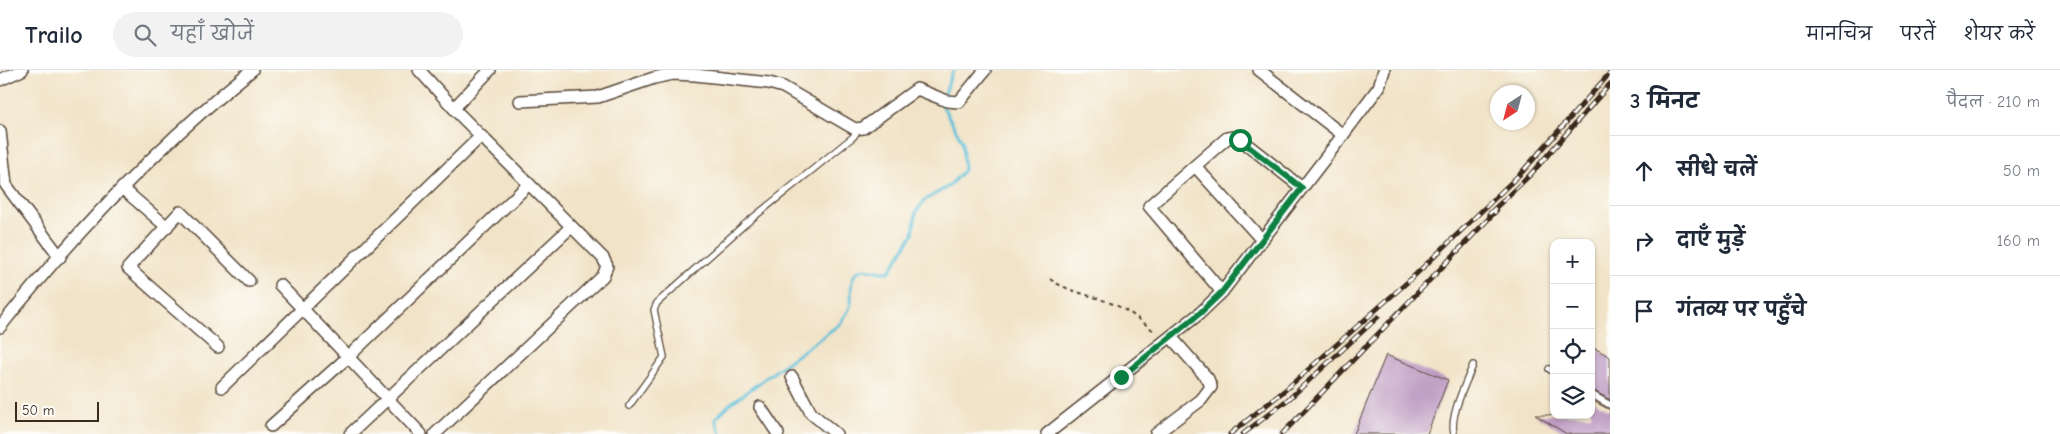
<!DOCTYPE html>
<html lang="hi">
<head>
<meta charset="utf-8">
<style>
  :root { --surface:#fff; --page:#f2f2f3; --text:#1f2937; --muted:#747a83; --line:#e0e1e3 }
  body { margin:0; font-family:"Comic Neue","Playpen Sans Deva",sans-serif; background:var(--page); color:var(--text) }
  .controls { position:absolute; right:15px; bottom:15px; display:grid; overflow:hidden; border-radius:10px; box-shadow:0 1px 4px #0004 }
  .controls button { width:45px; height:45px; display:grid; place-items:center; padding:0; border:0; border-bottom:1px solid var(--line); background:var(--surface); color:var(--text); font:25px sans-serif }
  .compass { position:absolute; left:1490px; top:15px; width:45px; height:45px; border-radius:50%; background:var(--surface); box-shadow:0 1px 4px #0004; rotate:216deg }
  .scale { position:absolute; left:15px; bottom:12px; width:84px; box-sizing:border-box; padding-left:5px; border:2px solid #3b2a1e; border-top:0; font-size:14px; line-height:18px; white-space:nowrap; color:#3b2a1e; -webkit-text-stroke:4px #fdfcf7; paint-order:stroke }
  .stop { position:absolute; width:15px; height:15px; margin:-11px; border:4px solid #0b8043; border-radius:50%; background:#fff }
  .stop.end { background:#0b8043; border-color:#fff; box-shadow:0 1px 5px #0008 }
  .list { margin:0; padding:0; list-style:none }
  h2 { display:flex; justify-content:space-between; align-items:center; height:65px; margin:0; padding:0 20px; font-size:21px }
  h2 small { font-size:16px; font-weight:400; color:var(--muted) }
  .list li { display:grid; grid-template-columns:32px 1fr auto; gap:15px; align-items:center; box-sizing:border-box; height:70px; padding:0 20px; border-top:1px solid var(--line) }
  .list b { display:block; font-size:19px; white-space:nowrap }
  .list em { font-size:16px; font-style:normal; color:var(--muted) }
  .icon { flex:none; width:28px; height:28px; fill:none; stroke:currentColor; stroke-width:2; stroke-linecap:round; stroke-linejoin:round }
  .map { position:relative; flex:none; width:1610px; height:364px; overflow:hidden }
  header { display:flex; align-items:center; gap:30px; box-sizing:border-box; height:70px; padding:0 25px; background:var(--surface); border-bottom:1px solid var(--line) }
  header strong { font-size:24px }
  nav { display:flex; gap:28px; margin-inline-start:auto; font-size:18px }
  .search { width:350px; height:45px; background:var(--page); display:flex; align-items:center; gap:12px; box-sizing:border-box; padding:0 18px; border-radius:28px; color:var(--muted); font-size:19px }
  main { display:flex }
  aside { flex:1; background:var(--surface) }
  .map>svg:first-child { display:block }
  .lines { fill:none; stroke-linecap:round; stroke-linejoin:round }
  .stream { stroke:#5bc0d9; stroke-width:3 }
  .building { fill:#bd9bc3 }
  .lane-casing { stroke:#564637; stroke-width:8 }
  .street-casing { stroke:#564637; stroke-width:14 }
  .path { stroke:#564637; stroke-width:2; stroke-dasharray:4 4; stroke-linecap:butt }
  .lane { stroke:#fff; stroke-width:5.5 }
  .street { stroke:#fff; stroke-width:11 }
  .rail-casing { stroke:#3b2a1e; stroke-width:5 }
  .rail { stroke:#fdfcf7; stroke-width:3; stroke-dasharray:9; stroke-linecap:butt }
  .route { stroke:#0b8043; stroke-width:6 }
</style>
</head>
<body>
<header>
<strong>Trailo</strong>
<div class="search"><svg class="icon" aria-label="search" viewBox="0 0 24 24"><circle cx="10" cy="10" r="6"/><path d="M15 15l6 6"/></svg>यहाँ खोजें</div>
<nav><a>मानचित्र</a><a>परतें</a><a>शेयर करें</a></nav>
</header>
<main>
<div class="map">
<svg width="1610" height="364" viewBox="0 0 1610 364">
  <rect width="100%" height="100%" fill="#fdfcf7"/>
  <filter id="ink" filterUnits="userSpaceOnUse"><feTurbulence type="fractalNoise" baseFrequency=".02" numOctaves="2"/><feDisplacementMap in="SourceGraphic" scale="10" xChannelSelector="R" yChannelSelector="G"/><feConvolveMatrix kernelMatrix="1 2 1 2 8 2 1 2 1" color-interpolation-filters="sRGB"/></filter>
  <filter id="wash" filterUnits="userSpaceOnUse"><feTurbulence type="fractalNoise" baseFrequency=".0096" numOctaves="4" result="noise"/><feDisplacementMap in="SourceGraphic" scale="20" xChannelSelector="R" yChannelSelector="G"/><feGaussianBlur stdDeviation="1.12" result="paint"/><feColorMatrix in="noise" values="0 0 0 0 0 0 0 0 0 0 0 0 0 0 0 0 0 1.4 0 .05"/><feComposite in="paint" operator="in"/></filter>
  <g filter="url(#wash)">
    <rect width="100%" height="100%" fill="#f1e3c7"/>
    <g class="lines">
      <g class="stream">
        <path d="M943,26c6,-8 5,-19 11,-26"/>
        <path d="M721,364l-6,-15 15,-15 110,-80c3,-6 8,-11 10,-17 4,-10 -5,-34 14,-38 9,-1 16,6 26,2l23,-37 3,-22 9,-12 24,-14 15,-16 -2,-29 -22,-40"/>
      </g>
    </g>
    <g id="blocks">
      <g class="building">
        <path d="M1591,276l19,11v43l-19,-11z"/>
        <path d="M1386,285l62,25 -21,54h-73z"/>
        <path d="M1591,330l19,10v24h-43l-32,-19h56z"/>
      </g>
    </g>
  </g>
  <g filter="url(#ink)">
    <use href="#blocks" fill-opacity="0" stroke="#564637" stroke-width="1"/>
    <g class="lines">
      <g class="lane-casing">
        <g id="lane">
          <path d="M1549,299l5,3"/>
          <path d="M1591,324l19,11"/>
          <path d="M629,336l35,-49 -10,-47 3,-7 87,-78 109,-88 6,-8"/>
          <path d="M1454,364c-5,-18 12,-51 19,-69"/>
        </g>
      </g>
      <g class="street-casing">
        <g id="street">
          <path d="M419,0l41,45 143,143 4,8 -4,10 -168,158"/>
          <path d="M1259,0l84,65"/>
          <path d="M0,10l22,-10"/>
          <path d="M520,31l78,-4 56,-19 19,-4 22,1 74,8 14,4 65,38 7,4 8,-1 54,-39 30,12 12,1 26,-32"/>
          <path d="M454,38l36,-38"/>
          <path d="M0,61l6,54 54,72"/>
          <path d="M1195,96l67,74"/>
          <path d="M122,118l45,39"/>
          <path d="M280,215l141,149"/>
          <path d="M1222,222l-73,-86 78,-68 7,-1 6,2 62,49"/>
          <path d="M0,257c74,-93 158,-182 252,-257"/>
          <path d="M218,277l-90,-79 52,-56 69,69"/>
          <path d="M792,307l19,36 25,21"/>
          <path d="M222,317l259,-251"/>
          <path d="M760,337l18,27"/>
          <path d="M271,356l77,-69 181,-173"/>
          <path d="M350,364l221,-207"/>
          <path d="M1047,364l152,-120 23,-22 121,-157 36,-48 5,-17"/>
          <path d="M1156,364l45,-34 10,-13 -3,-8 -37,-42"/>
        </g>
      </g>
      <path class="path" d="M1050,209c18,13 38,15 58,23 19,7 33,18 48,31"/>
      <use href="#lane" class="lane"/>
      <use href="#street" class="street"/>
      <g class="rail-casing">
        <g id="rail">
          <path d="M1489,144l41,-39 80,-91"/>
          <path d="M1230,364l54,-43 128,-113 110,-106 88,-99"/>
          <path d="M1243,364l48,-37 87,-80"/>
          <path d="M1282,364l214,-223"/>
        </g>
      </g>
      <use href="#rail" class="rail"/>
    </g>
  </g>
  <g class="lines" filter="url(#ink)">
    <path class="route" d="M1121,307l78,-63 23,-22 80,-104 -62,-48"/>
  </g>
</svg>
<div class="controls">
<button>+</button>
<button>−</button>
<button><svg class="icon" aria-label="locate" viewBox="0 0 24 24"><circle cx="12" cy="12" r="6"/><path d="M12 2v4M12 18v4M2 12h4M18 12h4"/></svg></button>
<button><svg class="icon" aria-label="layers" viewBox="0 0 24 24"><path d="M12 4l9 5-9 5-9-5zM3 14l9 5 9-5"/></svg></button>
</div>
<svg class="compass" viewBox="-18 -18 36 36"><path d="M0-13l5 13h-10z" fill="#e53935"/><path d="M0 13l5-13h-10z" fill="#747a83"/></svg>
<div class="scale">50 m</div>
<div class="stop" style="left:1240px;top:70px"></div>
<div class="stop end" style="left:1121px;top:307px"></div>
</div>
<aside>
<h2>3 मिनट<small>पैदल · 210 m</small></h2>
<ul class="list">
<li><svg class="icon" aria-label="ahead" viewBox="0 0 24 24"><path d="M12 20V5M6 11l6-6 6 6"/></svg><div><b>सीधे चलें</b></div><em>50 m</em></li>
<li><svg class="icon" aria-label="right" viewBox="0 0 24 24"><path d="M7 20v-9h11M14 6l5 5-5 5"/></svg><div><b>दाएँ मुड़ें</b></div><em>160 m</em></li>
<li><svg class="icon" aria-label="arrive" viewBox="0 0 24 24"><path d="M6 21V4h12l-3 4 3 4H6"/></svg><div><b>गंतव्य पर पहुँचे</b></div></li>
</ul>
</aside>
</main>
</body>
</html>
